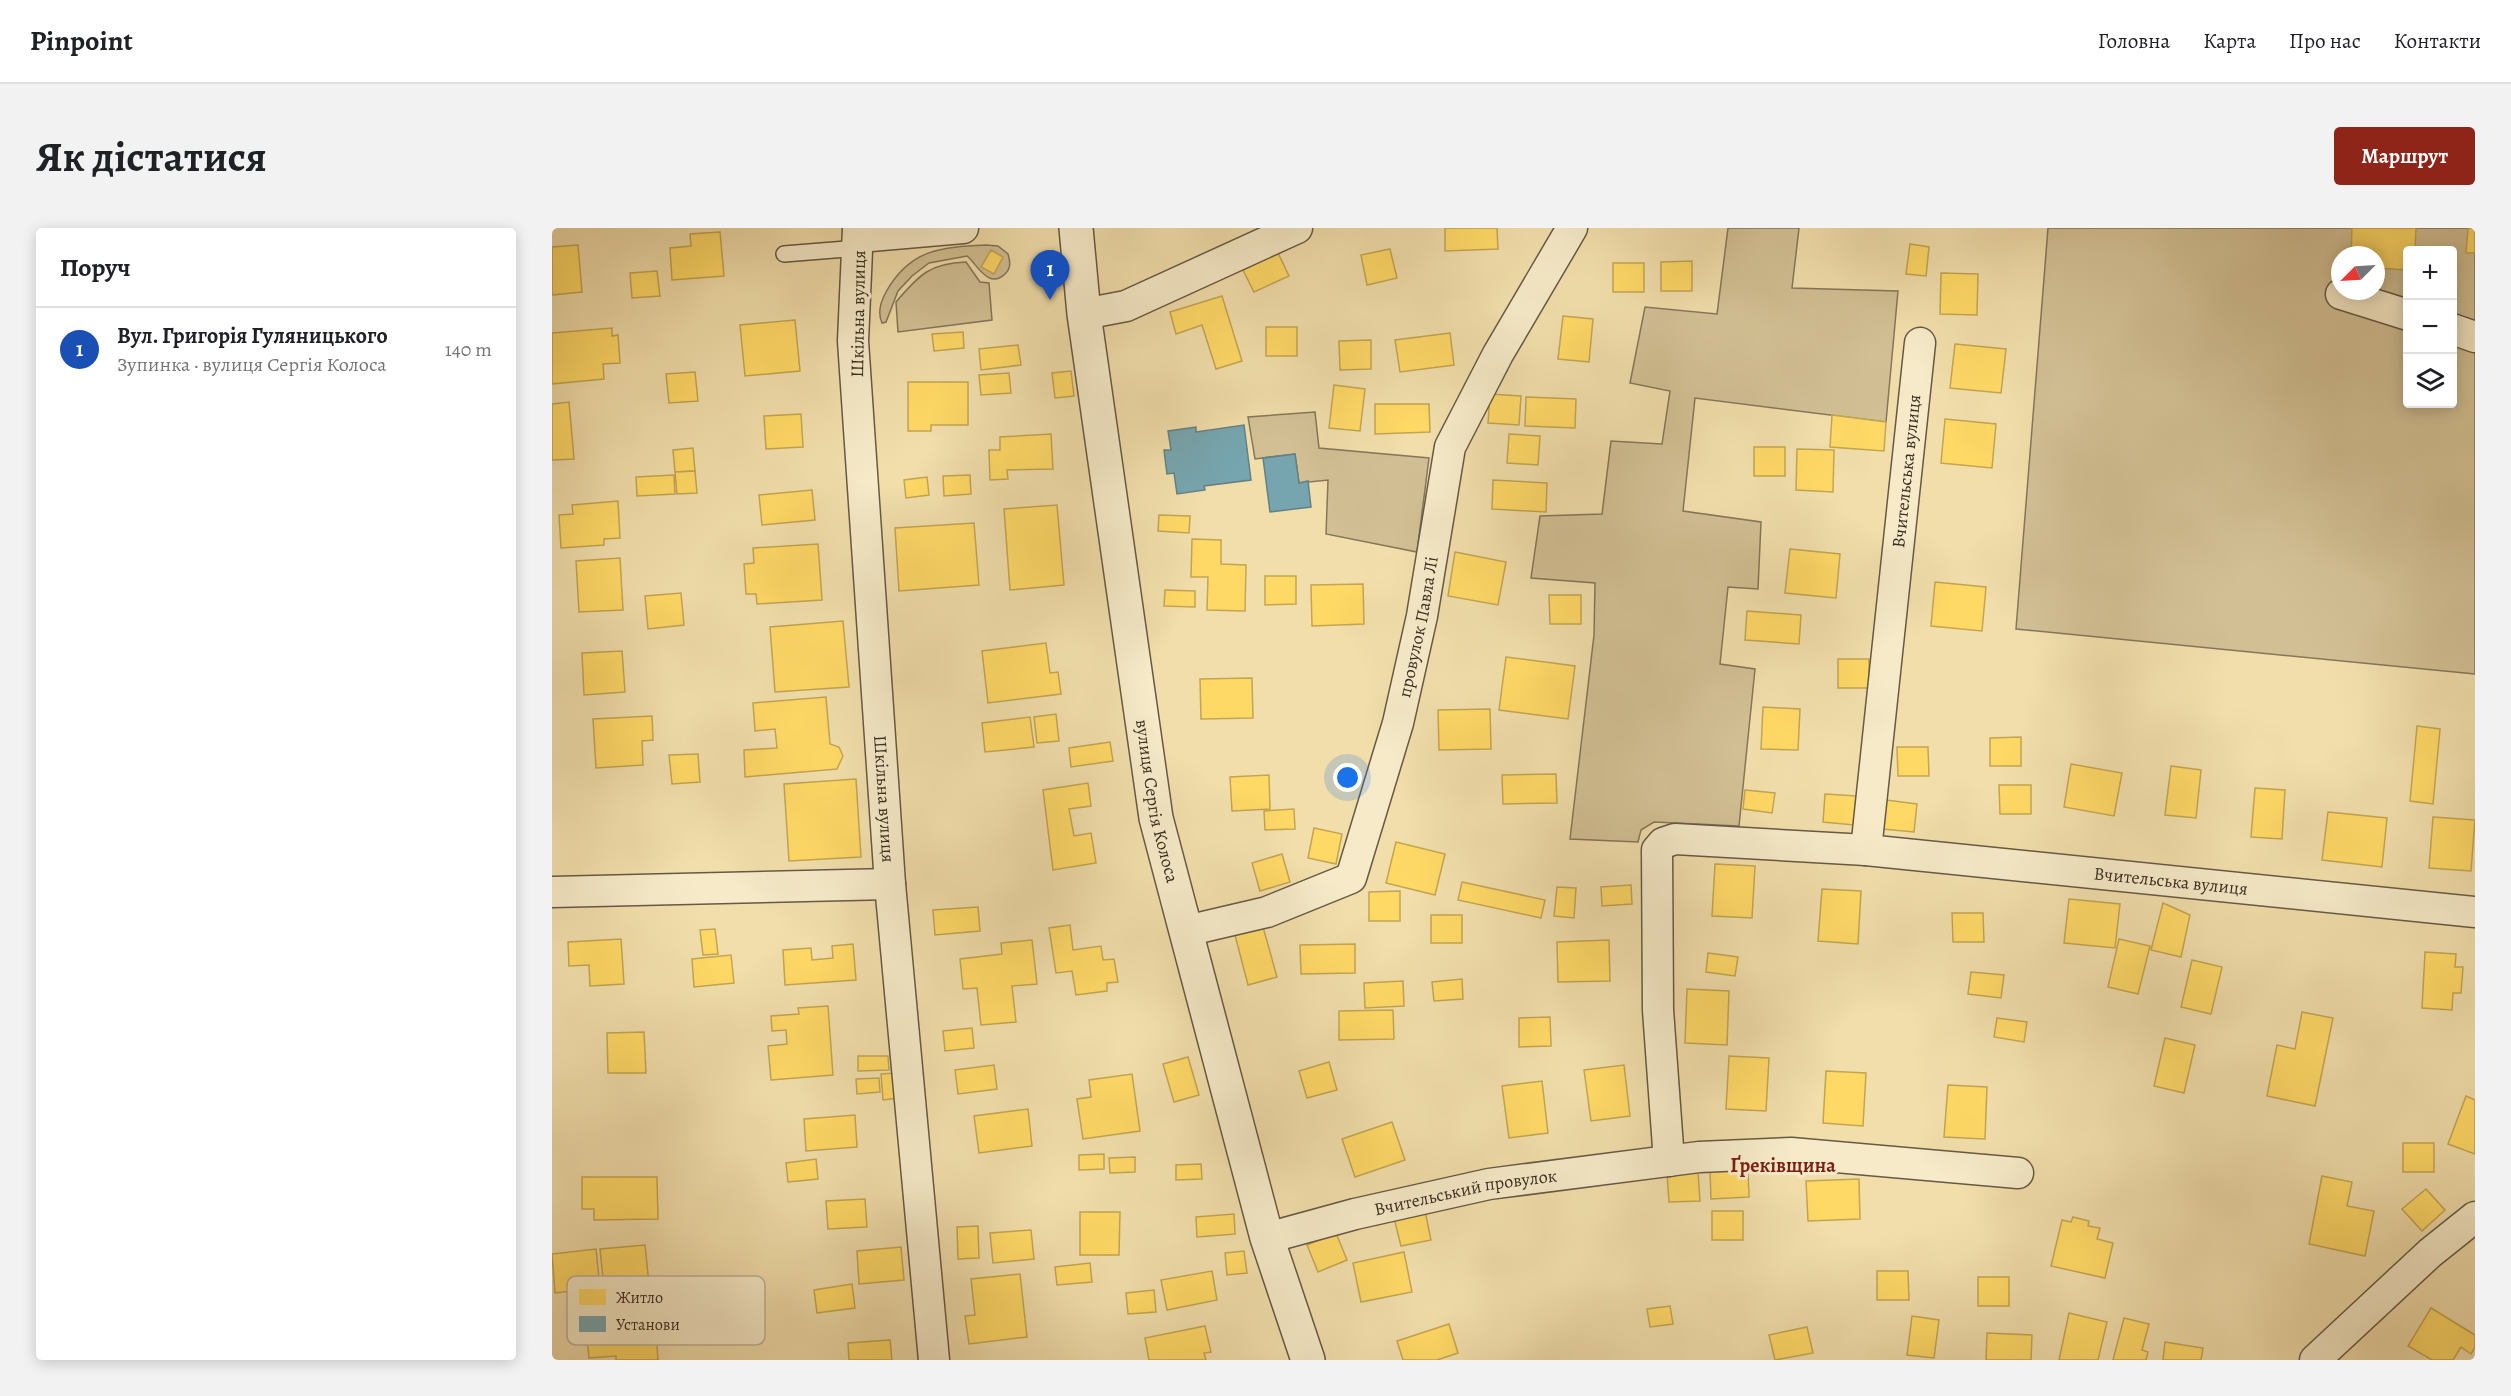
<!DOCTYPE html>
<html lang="uk">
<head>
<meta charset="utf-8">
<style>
  :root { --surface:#fff; --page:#f2f2f2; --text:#202124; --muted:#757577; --line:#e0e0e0; --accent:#8f2418 }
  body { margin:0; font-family:Alegreya,serif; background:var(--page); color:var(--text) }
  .controls { position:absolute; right:18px; top:18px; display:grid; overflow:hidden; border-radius:6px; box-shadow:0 3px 15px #0003 }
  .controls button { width:54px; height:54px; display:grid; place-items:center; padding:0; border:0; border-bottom:2px solid var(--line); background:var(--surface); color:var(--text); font:30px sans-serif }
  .compass { position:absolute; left:1779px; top:18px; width:54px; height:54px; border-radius:50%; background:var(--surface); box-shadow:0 3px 15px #0003; rotate:246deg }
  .you { position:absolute; left:796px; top:550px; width:21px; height:21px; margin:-15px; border:4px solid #fff; border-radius:50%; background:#1a73e8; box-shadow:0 0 0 9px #1a73e833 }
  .badge { display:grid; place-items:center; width:39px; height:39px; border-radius:50%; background:var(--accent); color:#fff; font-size:20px; font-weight:700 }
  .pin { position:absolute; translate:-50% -50px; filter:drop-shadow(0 2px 3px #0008) }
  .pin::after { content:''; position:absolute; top:32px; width:21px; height:18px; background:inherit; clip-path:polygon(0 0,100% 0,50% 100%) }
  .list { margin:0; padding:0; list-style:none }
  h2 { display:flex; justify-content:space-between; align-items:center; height:78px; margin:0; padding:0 24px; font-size:26px }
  h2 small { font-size:20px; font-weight:400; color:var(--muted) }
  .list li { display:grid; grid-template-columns:39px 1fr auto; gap:18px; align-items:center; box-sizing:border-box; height:84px; padding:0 24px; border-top:2px solid var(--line) }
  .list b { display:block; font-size:22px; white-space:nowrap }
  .list p { margin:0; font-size:20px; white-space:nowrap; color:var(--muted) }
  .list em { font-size:20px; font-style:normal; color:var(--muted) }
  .icon { flex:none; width:33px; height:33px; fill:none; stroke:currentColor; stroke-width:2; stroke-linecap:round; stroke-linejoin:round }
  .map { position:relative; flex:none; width:1923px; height:1132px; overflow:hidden; border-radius:6px }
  header { display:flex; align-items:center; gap:36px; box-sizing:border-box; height:84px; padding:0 30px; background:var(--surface); border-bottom:2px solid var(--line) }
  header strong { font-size:28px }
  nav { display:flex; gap:33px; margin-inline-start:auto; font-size:21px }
  .intro { display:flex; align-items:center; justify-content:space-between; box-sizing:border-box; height:144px; padding:0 36px }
  h1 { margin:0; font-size:42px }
  .button { padding:15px 27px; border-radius:6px; background:var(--accent); color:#fff; font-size:21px; font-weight:700 }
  main { display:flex; gap:36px; padding:0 36px }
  aside { flex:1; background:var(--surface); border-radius:6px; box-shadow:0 3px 15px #0003 }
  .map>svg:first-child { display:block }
  .green { fill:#d2c094; stroke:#85765c; stroke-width:1.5; fill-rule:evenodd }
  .homes { fill:#ffd966; stroke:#c3a552; stroke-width:1.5 }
  .public { fill:#76a5af; stroke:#638185; stroke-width:1.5 }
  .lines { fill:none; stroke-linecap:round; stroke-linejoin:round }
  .service-casing { stroke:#665945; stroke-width:18 }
  .minor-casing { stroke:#665945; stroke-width:33 }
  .tertiary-casing { stroke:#665945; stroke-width:36 }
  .service { stroke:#f6eac8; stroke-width:15 }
  .minor { stroke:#f6eac8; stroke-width:30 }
  .tertiary { stroke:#f6eac8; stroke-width:33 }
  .labels { text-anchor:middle; stroke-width:6; stroke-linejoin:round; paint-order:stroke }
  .street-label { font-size:18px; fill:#382d23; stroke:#f6eac8 }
  .neighbourhood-label { font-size:20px; font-weight:bold; fill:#7a1f14; stroke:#f6eac8 }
  .key { fill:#f6eac8; stroke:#bdb196; stroke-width:1.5 }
  .key-label { font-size:16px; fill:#382d23 }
</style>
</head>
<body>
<header>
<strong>Pinpoint</strong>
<nav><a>Головна</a><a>Карта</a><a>Про нас</a><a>Контакти</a></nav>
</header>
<div class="intro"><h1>Як дістатися</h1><a class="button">Маршрут</a></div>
<main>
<aside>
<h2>Поруч<small></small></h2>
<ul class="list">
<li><span class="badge" style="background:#1a4fb4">1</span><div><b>Вул. Григорія Гуляницького</b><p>Зупинка · вулиця Сергія Колоса</p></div><em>140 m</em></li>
</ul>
</aside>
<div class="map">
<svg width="1923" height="1132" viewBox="0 0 1923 1132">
  <rect width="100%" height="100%" fill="#f1deab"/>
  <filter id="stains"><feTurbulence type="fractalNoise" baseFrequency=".00333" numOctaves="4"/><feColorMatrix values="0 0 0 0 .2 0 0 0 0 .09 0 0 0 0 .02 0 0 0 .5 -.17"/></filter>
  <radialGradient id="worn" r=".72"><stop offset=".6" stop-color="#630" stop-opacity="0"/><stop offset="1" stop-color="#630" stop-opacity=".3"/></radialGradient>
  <g class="green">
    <path d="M1176,0h71l-7,60 106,3 -12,131 -191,-24 -12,113 78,11 -3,67 -30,-2 -8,77 35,5 -16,157 -85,-4 -13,8 -3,12 -68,-3 24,-204 1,-52 -64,-5 9,-62 62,-2 9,-73 51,3 8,-53 -40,-8 15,-76 72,7z"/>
    <path d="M1496,0h427v446l-459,-45zM1856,22h44v154h-44zM1788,27h36v36h-36z"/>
    <path d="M434,17l12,1 10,8c2,6 3,14 -2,19 -17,18 -29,-9 -39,-17l-38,7 -17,13 -14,15 -12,31 -4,1c-5,-11 -1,-22 4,-31 24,-43 55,-45 100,-47z"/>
    <path d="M414,34l14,20 9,1 3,37 -94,12 -2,-30c23,-27 34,-39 70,-40z"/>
    <path d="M763,184l4,36 110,10 -12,94 -91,-18 2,-54 -29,3 -4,-29 -40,5 -7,-42z"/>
  </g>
  <g class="homes">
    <path d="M893,0h52l1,21 -53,2z"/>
    <path d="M1800,0h64l-1,22h-7v20l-32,-2v-13h-25z"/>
    <path d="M1916,0h7v25h-9z"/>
    <path d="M168,4l4,44 -52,4 -2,-32 21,-2 -1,-12z"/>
    <path d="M1358,16l19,3 -3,29 -20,-2z"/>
    <path d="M26,17l4,47 -30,3v-48z"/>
    <path d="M838,21l7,29 -30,7 -6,-30z"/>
    <path d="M439,22l12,7 -9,17 -13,-7z"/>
    <path d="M726,25l11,23 -35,16 -11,-22z"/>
    <path d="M1140,33v30h-31v-29z"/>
    <rect x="1061" y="35" width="31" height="29"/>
    <path d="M105,43l3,25 -28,2 -2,-25z"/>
    <path d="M1389,45l37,1 -1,41 -37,-1z"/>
    <path d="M670,68l20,65 -26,8 -14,-44 -26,9 -6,-22z"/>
    <path d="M1011,88l30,3 -4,43 -31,-3z"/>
    <path d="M243,92l5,51 -55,5 -5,-51z"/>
    <rect x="714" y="99" width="31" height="29"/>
    <path d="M60,100v8l6,-1 2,28 -17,1 1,15 -52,5v-51z"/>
    <path d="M411,104l1,16 -30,3 -2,-17z"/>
    <path d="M898,105l4,32 -54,7 -5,-32z"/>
    <path d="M819,112v29l-31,1 -1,-29z"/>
    <path d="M1403,116l51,5 -5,44 -51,-5z"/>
    <path d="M466,117l3,20 -40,5 -2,-21z"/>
    <path d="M519,143l3,25 -19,2 -3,-25z"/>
    <path d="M143,144l3,29 -29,2 -3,-29z"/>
    <path d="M457,145l2,20 -30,2 -2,-20z"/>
    <path d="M356,154h60v43h-37v6h-23z"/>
    <path d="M782,157l31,4 -5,42 -31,-3z"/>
    <path d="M938,166l31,2 -2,29 -31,-2z"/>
    <path d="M974,169l50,2 -1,29 -50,-2z"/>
    <path d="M17,174l5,57 -22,1v-56z"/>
    <path d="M823,176h54l1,28 -55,2z"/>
    <path d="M249,186l2,33 -37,2 -2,-33z"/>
    <path d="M1280,187l54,7 -2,29 -54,-4z"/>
    <path d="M1393,191l51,5 -4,44 -51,-5z"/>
    <path d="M499,206l2,35 -46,1 1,9 -18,1 -1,-30h11v-13z"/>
    <path d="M957,206l31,2 -2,29 -31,-2z"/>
    <rect x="1202" y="219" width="31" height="29"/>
    <path d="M141,220l2,23 -20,1 -2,-22z"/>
    <path d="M1245,221l37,1 -1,42 -37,-2z"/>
    <path d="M143,243l2,22 -20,1 -2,-22z"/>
    <path d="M122,247l1,19 -38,2 -1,-19z"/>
    <path d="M418,247l1,19 -27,2 -1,-20z"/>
    <path d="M375,249l2,18 -23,3 -2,-18z"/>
    <path d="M941,252l54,3 -1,29 -54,-3z"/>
    <path d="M260,262l3,30 -53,5 -3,-30z"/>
    <path d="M66,273l2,37 -16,1v6l-43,3 -2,-33 14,-1 -1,-9z"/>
    <path d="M505,277l7,80 -54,5 -6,-81z"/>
    <path d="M607,287l31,1 -1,17 -31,-2z"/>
    <path d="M422,295l5,62 -80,6 -4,-63z"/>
    <path d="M640,311l29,1v24l25,1 -1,46 -38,-1 1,-33h-17z"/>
    <path d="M266,316l4,56 -65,4 -1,-10h-10l-2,-30 10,-1 -1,-15z"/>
    <path d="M1238,321l50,5 -4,44 -51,-5z"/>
    <path d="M903,324l51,10 -8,43 -50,-9z"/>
    <path d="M68,330l3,52 -44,2 -3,-51z"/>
    <path d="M713,348h31v28l-31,1z"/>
    <path d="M1383,354l51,5 -4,44 -51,-5z"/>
    <path d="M811,356l1,40 -52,2 -1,-41z"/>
    <path d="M613,362l30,1v16l-31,-1z"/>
    <path d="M129,365l3,32 -36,4 -3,-33z"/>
    <path d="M997,367h32v29h-31z"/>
    <path d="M1195,383l54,4 -2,29 -54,-4z"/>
    <path d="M291,393l6,66 -74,5 -5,-65z"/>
    <path d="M494,415l4,30 8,-1 3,22 -73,9 -6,-52z"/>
    <path d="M70,423l3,41 -41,3 -2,-42z"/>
    <path d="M954,429l69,9 -7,53 -69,-9z"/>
    <rect x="1286" y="431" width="31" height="29"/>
    <path d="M700,450l1,40 -52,1 -1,-40z"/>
    <path d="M274,469l4,47 9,3 4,9 -6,13 -92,8 -1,-27 33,-2 -2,-19 -20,2 -2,-28z"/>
    <path d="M1211,479l37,2 -2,41 -37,-1z"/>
    <path d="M938,481l1,40 -52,1 -1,-40z"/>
    <path d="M504,486l3,27 -22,2 -3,-26z"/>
    <path d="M100,488l1,24 -11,1 1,24 -47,3 -3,-49z"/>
    <path d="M478,489l4,30 -49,5 -3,-29z"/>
    <path d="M1865,498l23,3 -7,75 -23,-3z"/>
    <path d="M1469,509v29h-31v-28z"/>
    <path d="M558,514l3,19 -42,6 -2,-19z"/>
    <path d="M1345,519h31l1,29h-31z"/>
    <path d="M146,526l2,28 -28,2 -3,-29z"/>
    <path d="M1519,536l51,9 -8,43 -50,-9z"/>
    <path d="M1619,538l30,4 -5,48 -31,-3z"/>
    <path d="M1004,546l1,29 -54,1 -1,-29z"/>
    <path d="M717,547l1,34 -38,2 -2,-34z"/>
    <path d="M304,551l5,78 -72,4 -5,-77z"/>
    <path d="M536,555l3,23 -22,3 5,27 17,-3 5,30 -43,7 -10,-80z"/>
    <path d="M1447,557h32v29h-31z"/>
    <path d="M1703,560l30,2 -3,49 -31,-2z"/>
    <path d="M1193,562l30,3 -3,20 -29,-4z"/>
    <path d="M1273,566l31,2 -2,29 -31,-3z"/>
    <path d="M1334,572l31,4 -3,28 -31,-3z"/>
    <path d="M742,581l1,20 -30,1 -1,-19z"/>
    <path d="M1776,584l59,6 -5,49 -60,-7z"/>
    <path d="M1881,589l42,3 -4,51 -42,-3z"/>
    <path d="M762,600l28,6 -6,30 -28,-6z"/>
    <path d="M844,614l49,12 -10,41 -49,-12z"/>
    <path d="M730,626l8,28 -30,9 -8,-28z"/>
    <path d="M1163,636l40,2 -3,52 -40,-2z"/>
    <path d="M910,654l83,18 -4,18 -83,-18z"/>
    <path d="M1079,657l1,19 -30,2 -1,-19z"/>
    <path d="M1005,659l19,1 -2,30 -20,-2z"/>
    <path d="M1270,661l39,2 -3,53 -40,-3z"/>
    <path d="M848,663v30h-31v-29z"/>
    <path d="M1517,671l51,5 -5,44 -51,-5z"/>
    <path d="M1611,675l27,12 -9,42 -30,-7z"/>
    <path d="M426,679l2,24 -45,4 -2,-25z"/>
    <path d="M1400,685h31l1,29h-31z"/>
    <rect x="879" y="687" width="31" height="28"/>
    <path d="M518,697l3,25 28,-4 2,14 11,-1 4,23 -11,1v8l-31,4 -4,-24 -16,2 -7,-45z"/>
    <path d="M711,699l14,50 -29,8 -13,-50z"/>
    <path d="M163,701l3,25 -15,1 -3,-25z"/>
    <path d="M69,711l3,45 -34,2 -1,-21 -20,1 -1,-24z"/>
    <path d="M1567,711l31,7 -12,48 -30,-7z"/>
    <path d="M480,712l5,44 -25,2 4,36 -35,3 -4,-37 -14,1 -3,-30 42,-5 -1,-11z"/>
    <path d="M1057,712l1,41 -52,1 -1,-40z"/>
    <path d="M301,716l3,36 -71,5 -2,-35 28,-2 1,12 21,-2 -1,-12z"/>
    <path d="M803,716v29l-54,1 -1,-29z"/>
    <path d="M1873,724l31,2 -1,13h8l-2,26h-8l-1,17 -30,-2z"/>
    <path d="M1156,725l30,4 -3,19 -29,-4z"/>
    <path d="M179,727l3,28 -40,4 -2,-28z"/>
    <path d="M1640,732l30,7 -11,47 -30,-7z"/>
    <path d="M1419,744l33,3 -3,23 -33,-4z"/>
    <path d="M910,751l1,20 -29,2 -2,-19z"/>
    <path d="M851,753l1,25 -39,2 -1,-25z"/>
    <path d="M1135,761l42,2 -2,54 -42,-2z"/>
    <path d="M276,778l5,69 -62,5 -3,-34 19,-2 -1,-14 -14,1 -1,-15 28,-2 -1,-6z"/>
    <path d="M841,782l1,29 -55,1v-29z"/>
    <path d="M1750,784l31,6 -18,88 -48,-10 10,-51 18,4z"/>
    <path d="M998,789l1,29 -32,1v-29z"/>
    <path d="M1445,790l30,4 -3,20 -30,-5z"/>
    <path d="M420,800l2,20 -29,3 -2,-20z"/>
    <path d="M92,804l2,41h-38l-1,-40z"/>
    <path d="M1613,810l30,7 -11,48 -30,-7z"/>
    <path d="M306,828h30l1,14 -31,1z"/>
    <path d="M1177,828l40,2 -3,53 -40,-2z"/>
    <path d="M636,829l11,38 -25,7 -11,-38z"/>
    <path d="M777,834l8,28 -30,8 -8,-27z"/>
    <path d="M442,837l3,24 -39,5 -3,-24z"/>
    <path d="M1072,837l6,51 -39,5 -7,-51z"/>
    <path d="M1274,843l40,2 -3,53 -40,-3z"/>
    <path d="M343,845l3,25 -15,2 -2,-26z"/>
    <path d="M580,846l8,57 -57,8 -6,-40 14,-2 -2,-17z"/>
    <path d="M327,850l1,14 -23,2 -1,-15z"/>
    <path d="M990,853l6,52 -39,5 -7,-52z"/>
    <path d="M1396,857l39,2 -2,52 -41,-2z"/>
    <path d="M1914,868l9,4v54l-27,-10z"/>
    <path d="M476,881l4,37 -53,7 -5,-37z"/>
    <path d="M303,887l2,32 -51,4 -2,-32z"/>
    <path d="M840,894l13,38 -50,17 -13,-38z"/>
    <rect x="1851" y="915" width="31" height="29"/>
    <path d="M552,926v15l-25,1v-15z"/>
    <path d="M583,929v15l-25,1 -1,-15z"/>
    <path d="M264,931l2,20 -30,3 -2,-19z"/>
    <path d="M649,936l1,15 -26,1v-15z"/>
    <path d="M1196,942l1,27 -38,2 -1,-28z"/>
    <path d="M1146,944l2,29 -31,1 -2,-29z"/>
    <path d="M1770,948l30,6 -5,24 27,5 -9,45 -56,-12z"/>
    <path d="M30,949h75l1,42 -64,1v-11h-12z"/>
    <path d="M1307,951l1,40 -52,2 -2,-40z"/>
    <path d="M1874,961l19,21 -23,21 -20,-22z"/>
    <path d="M313,971l2,28 -39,2 -2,-28z"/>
    <path d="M873,983l6,29 -30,6 -7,-28z"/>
    <rect x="1160" y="983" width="31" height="29"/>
    <path d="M528,984h40l-1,43h-39z"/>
    <path d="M682,986l1,20 -38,3 -1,-20z"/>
    <path d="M1521,989l16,4 -1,5 12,2 -3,11 16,4 -8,35 -54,-12 11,-46 9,2z"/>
    <path d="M426,998l1,32 -21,1 -1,-32z"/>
    <path d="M479,1002l3,29 -41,4 -3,-30z"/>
    <path d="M784,1005l11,27 -29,12 -11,-27z"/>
    <path d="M93,1017l4,39 -45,4 -4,-39z"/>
    <path d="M349,1019l3,33 -45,4 -2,-33z"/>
    <path d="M44,1021l4,39 -45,5 -3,-39z"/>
    <path d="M692,1023l3,22 -20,2 -2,-22z"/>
    <path d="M852,1024l8,40 -51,10 -8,-39z"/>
    <path d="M538,1035l2,19 -35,3 -2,-18z"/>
    <path d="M660,1043l5,29 -50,10 -6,-30z"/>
    <path d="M1325,1043h31l1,29h-32z"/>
    <path d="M468,1046l7,63 -58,7 -4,-28 10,-1 -4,-36z"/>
    <rect x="1426" y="1049" width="31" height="29"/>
    <path d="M300,1056l3,24 -38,5 -3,-23z"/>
    <path d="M602,1062l2,22 -28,2 -2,-21z"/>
    <path d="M102,1072l4,60h-42v-4l-27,2 -4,-41 44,-3 -1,-13z"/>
    <path d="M1118,1078l3,18 -23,3 -3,-18z"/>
    <path d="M1879,1080l44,27v12l-4,7 -10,-7 -8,13h-21l-24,-14z"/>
    <path d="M1517,1085l38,9 -9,38h-39z"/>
    <path d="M1360,1088l27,4 -5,38 -27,-3z"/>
    <path d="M1572,1090l25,6 -7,26 6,2 -2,8h-33z"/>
    <path d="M897,1096l9,29 -21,7h-34l-6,-19z"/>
    <path d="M653,1098l6,26 -7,1 2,7h-57l-4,-22z"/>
    <path d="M1255,1099l6,26 -38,7 -6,-25z"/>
    <path d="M1435,1105l45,2 -1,25h-45z"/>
    <path d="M338,1112l2,20h-43l-1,-17z"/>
    <path d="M1613,1114l38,6 -2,12h-38z"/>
  </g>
  <g class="public">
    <path d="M692,197l7,55 -47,6 1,4 -28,4 -3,-21 -7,1 -3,-24h7l-3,-19 28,-4v5z"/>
    <path d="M743,226l4,29 9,-2 3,26 -41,5 -7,-54z"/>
  </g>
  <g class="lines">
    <g class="service-casing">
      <path id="service" d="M232,26l75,-6"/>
    </g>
    <g class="minor-casing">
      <g id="minor">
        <path id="s1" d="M306,0l-5,113 37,543 44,476"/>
        <path d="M307,9l104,-9"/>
        <path d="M1789,66l67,21"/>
        <path d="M532,86l42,-8 171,-78"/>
        <path d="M1900,101l23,8"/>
        <path id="s2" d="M1314,622l54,-507"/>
        <path d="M0,664l338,-8"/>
        <path id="s3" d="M634,703l81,-19 84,-34 47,-155 24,-107 28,-169 48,-93 74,-126"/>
        <path id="s4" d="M1117,933l-11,-151 -1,-160 6,-7 12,-4 191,11 609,62"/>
        <path id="s5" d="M715,1010l88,-24 134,-30 210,-27 92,-4 227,20"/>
        <path d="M1763,1132l115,-107 45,-36"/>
      </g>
    </g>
    <g class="tertiary-casing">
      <g id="tertiary">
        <path id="s6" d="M524,0l8,86 72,504 111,420 41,122"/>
      </g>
    </g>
    <use href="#service" class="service"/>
    <use href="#minor" class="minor"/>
    <use href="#tertiary" class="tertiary"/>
  </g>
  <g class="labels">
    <g class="street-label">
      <text transform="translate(306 86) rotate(-89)" y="6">Шкільна вулиця</text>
      <text dy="6" stroke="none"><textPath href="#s2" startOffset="381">Вчительська вулиця</textPath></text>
      <text dy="6" stroke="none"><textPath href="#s3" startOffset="434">провулок Павла Лі</textPath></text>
      <text dy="6" stroke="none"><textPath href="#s1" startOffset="572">Шкільна вулиця</textPath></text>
      <text dy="6" stroke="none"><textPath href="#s6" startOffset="579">вулиця Сергія Колоса</textPath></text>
      <text dy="6" stroke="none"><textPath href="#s4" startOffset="831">Вчительська вулиця</textPath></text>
      <text dy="6" stroke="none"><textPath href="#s5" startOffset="204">Вчительський провулок</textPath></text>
    </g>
    <g class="neighbourhood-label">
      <text x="1231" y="944">Ґреківщина</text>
    </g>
  </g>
  <rect x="15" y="1048" width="198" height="69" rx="9" class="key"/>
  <rect x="27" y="1061" width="27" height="16" fill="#ffd966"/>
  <rect x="27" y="1088" width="27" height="16" fill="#76a5af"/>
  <g class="key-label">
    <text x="64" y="1075">Житло</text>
    <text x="64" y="1102">Установи</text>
  </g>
  <rect width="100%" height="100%" filter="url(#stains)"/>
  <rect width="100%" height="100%" fill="url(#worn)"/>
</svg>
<div class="controls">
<button>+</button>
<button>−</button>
<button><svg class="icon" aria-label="layers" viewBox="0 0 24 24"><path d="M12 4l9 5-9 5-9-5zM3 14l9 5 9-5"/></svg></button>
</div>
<svg class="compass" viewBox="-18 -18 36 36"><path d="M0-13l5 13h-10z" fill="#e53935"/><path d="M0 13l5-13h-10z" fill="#757577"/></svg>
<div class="you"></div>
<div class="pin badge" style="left:498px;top:72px;background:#1a4fb4">1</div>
</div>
</main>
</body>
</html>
